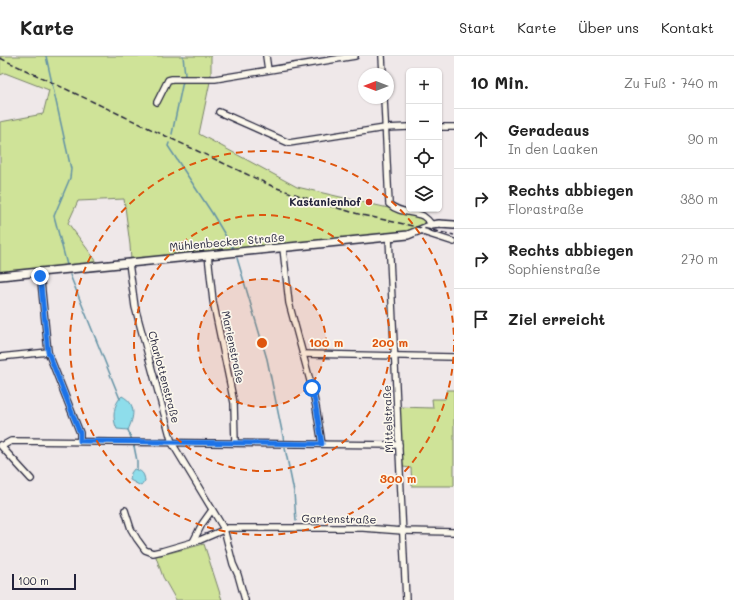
<!DOCTYPE html>
<html lang="de">
<head>
<meta charset="utf-8">
<style>
  :root { --surface:#fff; --page:#f2f2f2; --text:#222; --muted:#767676; --line:#e0e0e0 }
  body { margin:0; font-family:Mali,sans-serif; background:var(--page); color:var(--text) }
  .controls { position:absolute; right:12px; top:12px; display:grid; overflow:hidden; border-radius:6px; box-shadow:0 1px 3px #0004 }
  .controls button { width:36px; height:36px; display:grid; place-items:center; padding:0; border:0; border-bottom:1px solid var(--line); background:var(--surface); color:var(--text); font:20px sans-serif }
  .compass { position:absolute; left:358px; top:12px; width:36px; height:36px; border-radius:50%; background:var(--surface); box-shadow:0 1px 3px #0004; rotate:270deg }
  .scale { position:absolute; left:12px; bottom:10px; width:64px; box-sizing:border-box; padding-left:4px; border:2px solid #22223b; border-top:0; font-size:11px; line-height:14px; white-space:nowrap; color:#22223b; -webkit-text-stroke:3px #fbf7ec; paint-order:stroke }
  .stop { position:absolute; width:12px; height:12px; margin:-9px; border:3px solid #1a73e8; border-radius:50%; background:#fff }
  .stop.end { background:#1a73e8; border-color:#fff; box-shadow:0 1px 4px #0008 }
  .list { margin:0; padding:0; list-style:none }
  h2 { display:flex; justify-content:space-between; align-items:center; height:52px; margin:0; padding:0 16px; font-size:17px }
  h2 small { font-size:13px; font-weight:400; color:var(--muted) }
  .list li { display:grid; grid-template-columns:26px 1fr auto; gap:12px; align-items:center; box-sizing:border-box; height:60px; padding:0 16px; border-top:1px solid var(--line) }
  .list b { display:block; font-size:15px; white-space:nowrap }
  .list p { margin:0; font-size:13px; white-space:nowrap; color:var(--muted) }
  .list em { font-size:13px; font-style:normal; color:var(--muted) }
  .icon { flex:none; width:22px; height:22px; fill:none; stroke:currentColor; stroke-width:2; stroke-linecap:round; stroke-linejoin:round }
  .map { position:relative; flex:none; width:454px; height:544px; overflow:hidden }
  header { display:flex; align-items:center; gap:24px; box-sizing:border-box; height:56px; padding:0 20px; background:var(--surface); border-bottom:1px solid var(--line) }
  header strong { font-size:19px }
  nav { display:flex; gap:22px; margin-inline-start:auto; font-size:14px }
  main { display:flex }
  aside { flex:1; background:var(--surface) }
  .map>svg:first-child { display:block }
  .green { fill:#cfe398; stroke:#78826a }
  .water { fill:#8eddeb; stroke:#6392a5 }
  .lines { fill:none; stroke-linecap:round; stroke-linejoin:round }
  .stream { stroke:#6392a5; stroke-width:1.5 }
  .minor-casing { stroke:#22223b; stroke-width:8 }
  .major-casing { stroke:#22223b; stroke-width:10 }
  .minor { stroke:#fbf7ec; stroke-width:5.5 }
  .major { stroke:#fbf7ec; stroke-width:7 }
  .rail { stroke:#22223b; stroke-width:1.5; stroke-dasharray:6 3; stroke-linecap:butt }
  .route { stroke:#1a73e8; stroke-width:5 }
  .ring { fill:none; stroke:#de560e; stroke-width:2; stroke-dasharray:7 5 }
  .poi-dot { fill:#c8321e; stroke:#fbf7ec; stroke-width:1.5 }
  .labels { text-anchor:middle; stroke-width:3.5; stroke-linejoin:round; paint-order:stroke }
  .poi-label { font-size:11px; font-weight:bold; fill:#22223b; stroke:#fbf7ec; text-anchor:end }
  .street-label { font-size:11px; fill:#22223b; stroke:#fbf7ec }
  .centre { fill:#de560e; stroke:#fbf7ec; stroke-width:2 }
  .ring-label { font-size:12px; text-anchor:middle; font-weight:bold; fill:#de560e; stroke:#fbf7ec; stroke-width:3.5; stroke-linejoin:round; paint-order:stroke }
</style>
</head>
<body>
<header>
<strong>Karte</strong>
<nav><a>Start</a><a>Karte</a><a>Über uns</a><a>Kontakt</a></nav>
</header>
<main>
<div class="map">
<svg width="454" height="544" viewBox="0 0 454 544">
  <rect width="100%" height="100%" fill="#efe8e9"/>
  <filter id="ink" filterUnits="userSpaceOnUse"><feTurbulence type="fractalNoise" baseFrequency=".025" numOctaves="2"/><feDisplacementMap in="SourceGraphic" scale="8" xChannelSelector="R" yChannelSelector="G"/><feConvolveMatrix kernelMatrix="1 2 1 2 8 2 1 2 1" color-interpolation-filters="sRGB"/></filter>
  <g filter="url(#ink)">
    <g class="green">
      <path d="M0,0h211v21l-12,57 98,53 126,29 8,7 -2,8 -10,-2 -16,4 -272,28 -1,-16 -6,-46 -46,2 -10,22 32,43 -100,10v-154l43,-8 6,-24 -44,-17 -5,2z"/>
      <path d="M447,334h7v96h-42l-1,-18 -8,-1 -4,-60 34,1 -1,-9h13z"/>
      <path d="M204,488l18,56h-46l-13,-23 -8,-23 6,1z"/>
    </g>
    <g class="water">
      <path d="M122,340c15,8 12,21 6,34l-11,-1c-5,-10 -4,-25 5,-33z"/>
      <path d="M134,413c8,2 10,4 11,12l-4,5 -11,-6 1,-7z"/>
    </g>
    <g class="lines">
      <g class="stream">
        <path d="M46,0l25,113 -1,9 -16,38 13,49"/>
        <path d="M183,0l2,19"/>
        <path d="M172,78l11,-53"/>
        <path d="M169,87l-1,3 44,67 22,37"/>
        <path d="M237,202l30,101 17,82"/>
        <path d="M70,219l50,124"/>
        <path d="M128,374l4,10"/>
        <path d="M134,390l3,15v9"/>
        <path d="M285,392l9,44 2,29"/>
      </g>
      <g class="minor-casing">
        <g id="minor">
          <path d="M266,0l2,14"/>
          <path d="M382,0l1,18"/>
          <path d="M384,42l5,106c10,9 22,7 34,12 3,2 7,6 9,9"/>
          <path d="M157,46l11,-22 4,-1h43l140,-23"/>
          <path d="M219,56l70,31 96,-15 24,-1"/>
          <path d="M439,71h15"/>
          <path d="M422,174l4,3 28,9"/>
          <path d="M389,181l17,363"/>
          <path d="M283,192l6,55 23,85 4,19 6,37"/>
          <path d="M208,199l5,46 21,102 1,40"/>
          <path d="M129,207l6,44 37,136 52,86 9,35 5,11 7,25"/>
          <path d="M40,216l8,80 32,81v8"/>
          <path d="M303,298l151,3"/>
          <path d="M0,301l48,-5"/>
          <path d="M0,389l31,34"/>
          <path d="M2,390l9,-5 388,4"/>
          <path d="M125,454l6,19 6,10 8,11 8,3 9,-2 38,-11 28,-12h135l40,3 51,1"/>
          <path d="M193,486l9,-18 10,-14"/>
        </g>
      </g>
      <g class="major-casing">
        <path id="major" d="M0,220l408,-41 24,-10 7,-1 15,1"/>
      </g>
      <use href="#minor" class="minor"/>
      <use href="#major" class="major"/>
      <path class="rail" d="M0,2l274,129 53,18 35,10 92,20"/>
    </g>
  </g>
  <g class="lines" filter="url(#ink)">
    <path class="route" d="M40,220l8,76 32,81v8l242,3 -6,-37 -4,-19"/>
  </g>
  <circle cx="262" cy="287" r="64" fill="#de560e" fill-opacity=".12"/>
  <g class="ring">
    <circle cx="262" cy="287" r="64"/>
    <circle cx="262" cy="287" r="128"/>
    <path d="M454 289A192 192 0 1 1 454 285"/>
  </g>
  <circle class="poi-dot" cx="369" cy="146" r="4"/>
  <g class="labels">
    <g class="poi-label">
      <text x="361" y="150">Kastanienhof</text>
    </g>
    <g class="street-label">
      <text transform="translate(227 186) rotate(-5)" y="4">Mühlenbecker Straße</text>
      <text transform="translate(233 291) rotate(78)" y="4">Marienstraße</text>
      <text transform="translate(164 321) rotate(75)" y="4">Charlottenstraße</text>
      <text transform="translate(388 363) rotate(-92)" y="4">Mittelstraße</text>
      <text transform="translate(339 463) rotate(1)" y="4">Gartenstraße</text>
    </g>
  </g>
  <circle cx="262" cy="287" r="6" class="centre"/>
  <g class="ring-label">
    <text x="326" y="291">100 m</text>
    <text x="390" y="291">200 m</text>
    <text x="398" y="427">300 m</text>
  </g>
</svg>
<div class="controls">
<button>+</button>
<button>−</button>
<button><svg class="icon" aria-label="locate" viewBox="0 0 24 24"><circle cx="12" cy="12" r="6"/><path d="M12 2v4M12 18v4M2 12h4M18 12h4"/></svg></button>
<button><svg class="icon" aria-label="layers" viewBox="0 0 24 24"><path d="M12 4l9 5-9 5-9-5zM3 14l9 5 9-5"/></svg></button>
</div>
<svg class="compass" viewBox="-18 -18 36 36"><path d="M0-13l5 13h-10z" fill="#e53935"/><path d="M0 13l5-13h-10z" fill="#767676"/></svg>
<div class="scale">100 m</div>
<div class="stop" style="left:312px;top:332px"></div>
<div class="stop end" style="left:40px;top:220px"></div>
</div>
<aside>
<h2>10 Min.<small>Zu Fuß · 740 m</small></h2>
<ul class="list">
<li><svg class="icon" aria-label="ahead" viewBox="0 0 24 24"><path d="M12 20V5M6 11l6-6 6 6"/></svg><div><b>Geradeaus</b><p>In den Laaken</p></div><em>90 m</em></li>
<li><svg class="icon" aria-label="right" viewBox="0 0 24 24"><path d="M7 20v-9h11M14 6l5 5-5 5"/></svg><div><b>Rechts abbiegen</b><p>Florastraße</p></div><em>380 m</em></li>
<li><svg class="icon" aria-label="right" viewBox="0 0 24 24"><path d="M7 20v-9h11M14 6l5 5-5 5"/></svg><div><b>Rechts abbiegen</b><p>Sophienstraße</p></div><em>270 m</em></li>
<li><svg class="icon" aria-label="arrive" viewBox="0 0 24 24"><path d="M6 21V4h12l-3 4 3 4H6"/></svg><div><b>Ziel erreicht</b></div></li>
</ul>
</aside>
</main>
</body>
</html>
